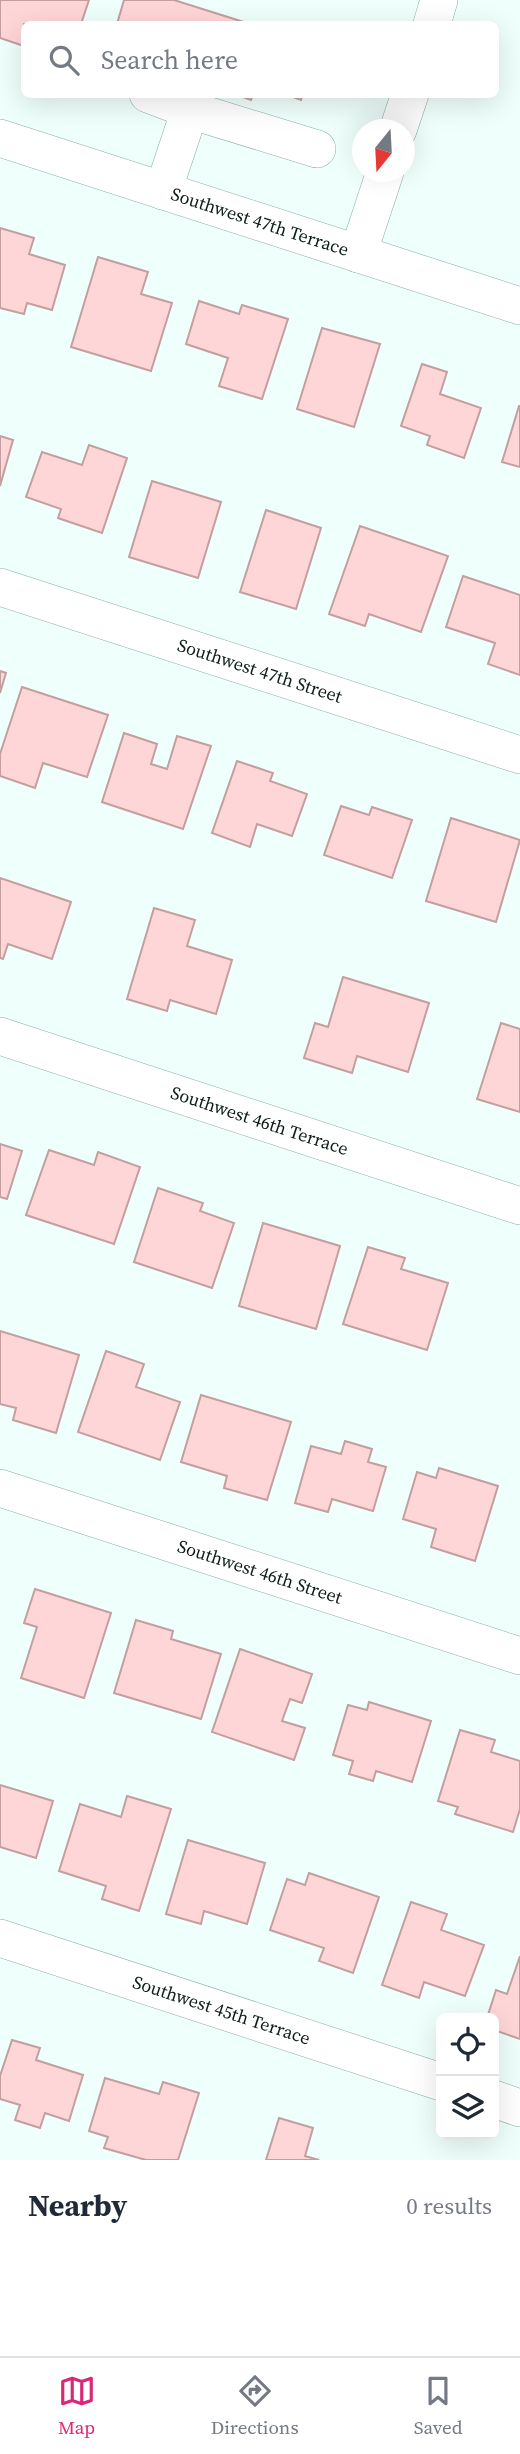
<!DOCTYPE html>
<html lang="en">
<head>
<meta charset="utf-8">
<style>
  :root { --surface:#fff; --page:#f6f6f7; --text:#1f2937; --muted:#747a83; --line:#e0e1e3; --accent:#db2777 }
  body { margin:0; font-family:"Source Serif 4",serif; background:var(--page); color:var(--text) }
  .controls { position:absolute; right:21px; bottom:21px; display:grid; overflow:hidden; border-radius:10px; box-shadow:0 7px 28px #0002 }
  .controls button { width:63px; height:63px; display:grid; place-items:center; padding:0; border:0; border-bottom:2px solid var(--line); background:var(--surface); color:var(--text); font:35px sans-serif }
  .compass { position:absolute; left:352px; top:119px; width:63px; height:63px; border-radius:50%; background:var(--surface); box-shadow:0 7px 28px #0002; rotate:198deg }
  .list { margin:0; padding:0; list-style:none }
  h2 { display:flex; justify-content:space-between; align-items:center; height:91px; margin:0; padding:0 28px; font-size:30px }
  h2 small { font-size:23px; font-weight:400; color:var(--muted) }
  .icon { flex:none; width:38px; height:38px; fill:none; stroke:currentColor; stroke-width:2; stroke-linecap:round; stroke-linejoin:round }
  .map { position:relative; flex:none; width:520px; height:2160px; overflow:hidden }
  .search { position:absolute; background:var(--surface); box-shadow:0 7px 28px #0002; left:21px; right:21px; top:21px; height:77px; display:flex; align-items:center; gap:18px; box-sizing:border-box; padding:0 24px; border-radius:10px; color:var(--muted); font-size:26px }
  .sheet { height:196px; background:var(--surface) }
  nav { display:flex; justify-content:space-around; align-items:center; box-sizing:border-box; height:98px; border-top:2px solid var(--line); background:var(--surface); font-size:19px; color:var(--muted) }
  nav a { display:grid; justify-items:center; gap:4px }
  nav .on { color:var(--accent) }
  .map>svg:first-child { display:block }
  .building { fill:#ffd6d7; stroke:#c39f9f; stroke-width:2 }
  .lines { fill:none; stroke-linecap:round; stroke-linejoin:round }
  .minor-casing { stroke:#88afa9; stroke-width:38 }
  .minor { stroke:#fff; stroke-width:37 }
  .labels { text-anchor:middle; stroke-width:5; stroke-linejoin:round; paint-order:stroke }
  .street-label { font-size:18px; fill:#0e1d1b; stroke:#fff }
</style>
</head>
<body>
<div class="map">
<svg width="520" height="2160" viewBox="0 0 520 2160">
  <rect width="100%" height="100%" fill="#effffc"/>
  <g class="building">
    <path d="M0,0h89l-8,24h-57v22l-24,-8z"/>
    <path d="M124,0h50l76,24h-133z"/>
    <path d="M235,94h18l-2,6z"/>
    <path d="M285,94h18l-2,6z"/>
    <path d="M0,228l34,10 -5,16 36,11 -13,45 -25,-7 -3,11 -24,-6z"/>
    <path d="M98,257l50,15 -7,22 31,9 -21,68 -80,-24z"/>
    <path d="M199,301l40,13 3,-9 46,14 -26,80 -43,-13 9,-28 -42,-14z"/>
    <path d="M322,328l58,16 -26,83 -57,-18z"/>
    <path d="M422,364l25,8 -7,22 41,14 -17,50 -37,-13 3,-9 -29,-10z"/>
    <path d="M519,406h1v61l-18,-5z"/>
    <path d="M0,436l13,4 -13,46z"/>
    <path d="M89,445l38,13 -25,75 -44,-15 3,-9 -35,-12 16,-45 40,13z"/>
    <path d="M152,481l69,21 -23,76 -69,-21z"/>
    <path d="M266,510l55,18 -25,81 -56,-17z"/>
    <path d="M360,526l88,30 -27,76 -52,-18 -4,12 -36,-12z"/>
    <path d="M463,576l57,19v80l-32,-11 7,-21 -49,-16z"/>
    <path d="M0,671l6,2 -6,20z"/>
    <path d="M22,687l86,28 -21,62 -44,-14 -8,25 -35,-12v-22z"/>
    <path d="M124,733l33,11 -6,20 16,5 10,-33 34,10 -28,83 -81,-27z"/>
    <path d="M237,761l36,12 -3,8 37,13 -15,42 -35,-12 -7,23 -38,-14z"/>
    <path d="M341,806l28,9 3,-8 40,13 -20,58 -68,-23z"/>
    <path d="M451,818l69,22 -24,82 -70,-21z"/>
    <path d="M0,878l71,24 -19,57 -44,-15 -5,15 -3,-1z"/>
    <path d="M154,908l41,12 -8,26 45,14 -16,54 -46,-14 -3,11 -40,-12z"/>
    <path d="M343,977l86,26 -21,69 -51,-16 -5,17 -48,-15 11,-35 13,4z"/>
    <path d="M501,1023l19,6v83l-43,-13z"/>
    <path d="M0,1144l22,7 -15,48 -7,-2z"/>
    <path d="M49,1150l45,15 4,-13 42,15 -26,77 -88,-29z"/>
    <path d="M158,1188l45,15 -3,8 34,12 -22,65 -78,-26z"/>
    <path d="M263,1223l77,23 -24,83 -77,-23z"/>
    <path d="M368,1247l37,11 -4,11 47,14 -21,67 -84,-26z"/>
    <path d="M0,1331l79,24 -23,78 -43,-13 3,-12 -16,-4z"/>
    <path d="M106,1351l38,13 -8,23 44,15 -20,58 -82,-28z"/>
    <path d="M201,1395l90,27 -24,78 -43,-12 3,-12 -46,-14z"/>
    <path d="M345,1441l27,8 -4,13 18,5 -13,44 -41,-12 -4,13 -33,-9 16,-57 30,8z"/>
    <path d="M439,1468l59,18 -23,75 -44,-14 5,-18 -33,-10 14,-47 19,6z"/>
    <path d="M35,1589l76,24 -27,85 -63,-20 16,-51 -13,-4z"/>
    <path d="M136,1620l37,11 -2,8 50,15 -20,65 -87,-26z"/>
    <path d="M240,1649l72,25 -10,29 -12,-4 -8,22 23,7 -11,32 -82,-28z"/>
    <path d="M369,1702l62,19 -19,61 -36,-11 -3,10 -24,-7 4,-13 -20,-6 15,-50 19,5z"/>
    <path d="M460,1730l35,10 -4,12 29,9v48l-7,23 -58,-18 3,-7 -20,-6z"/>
    <path d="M0,1785l53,16 -17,57 -36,-11z"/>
    <path d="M127,1796l44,13 -32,102 -37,-12 4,-13 -47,-15 21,-67 41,13z"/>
    <path d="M188,1840l77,23 -18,61 -43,-13 -3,13 -35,-10z"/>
    <path d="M309,1873l70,24 -26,76 -34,-12 5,-13 -54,-18 17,-51 18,6z"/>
    <path d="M411,1902l36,12 -6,16 43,15 -19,51 -41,-14 -5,16 -37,-13z"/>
    <path d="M520,1956v83l-26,-9v-12h-7l9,-28 11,4z"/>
    <path d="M12,2040l28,8 -4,12 47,15 -14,46 -24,-8 -5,15 -25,-8 5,-15 -20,-6v-23z"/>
    <path d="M105,2078l54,16 4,-12 36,11 -21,67h-32l-42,-12 4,-11 -19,-6z"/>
    <path d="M279,2118l34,10 -8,28 14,4h-53z"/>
  </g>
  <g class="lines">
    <g class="minor-casing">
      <g id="minor">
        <path d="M432,24l7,-24"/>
        <path d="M148,94l42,16"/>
        <path d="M398,130l12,-36"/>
        <path id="s1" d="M0,138l520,168"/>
        <path d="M163,191l27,-81 127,39"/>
        <path d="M358,254l27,-82"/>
        <path id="s2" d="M0,587l520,168"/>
        <path id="s3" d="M0,1036l520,170"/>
        <path id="s4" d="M0,1488l520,168"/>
        <path id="s5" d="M0,1938l441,144"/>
        <path d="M494,2099l26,9"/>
      </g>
    </g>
    <use href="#minor" class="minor"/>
  </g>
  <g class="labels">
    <g class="street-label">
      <text dy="6" stroke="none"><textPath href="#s1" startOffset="273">Southwest 47th Terrace</textPath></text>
      <text dy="6" stroke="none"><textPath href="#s2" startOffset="273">Southwest 47th Street</textPath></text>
      <text dy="6" stroke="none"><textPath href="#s3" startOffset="273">Southwest 46th Terrace</textPath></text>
      <text dy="6" stroke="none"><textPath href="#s4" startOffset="273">Southwest 46th Street</textPath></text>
      <text dy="6" stroke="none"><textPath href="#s5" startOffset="233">Southwest 45th Terrace</textPath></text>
    </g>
  </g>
</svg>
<div class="controls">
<button><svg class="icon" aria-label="locate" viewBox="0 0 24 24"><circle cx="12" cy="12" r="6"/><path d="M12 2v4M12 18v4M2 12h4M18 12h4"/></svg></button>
<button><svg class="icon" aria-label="layers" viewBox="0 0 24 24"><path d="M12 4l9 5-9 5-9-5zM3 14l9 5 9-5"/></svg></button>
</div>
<svg class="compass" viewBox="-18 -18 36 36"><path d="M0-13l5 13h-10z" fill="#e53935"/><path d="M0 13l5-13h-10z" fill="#747a83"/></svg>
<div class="search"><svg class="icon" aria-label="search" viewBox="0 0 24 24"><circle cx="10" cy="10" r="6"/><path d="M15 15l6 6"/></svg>Search here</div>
</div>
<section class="sheet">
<h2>Nearby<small>0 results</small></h2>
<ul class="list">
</ul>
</section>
<nav>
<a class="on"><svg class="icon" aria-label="map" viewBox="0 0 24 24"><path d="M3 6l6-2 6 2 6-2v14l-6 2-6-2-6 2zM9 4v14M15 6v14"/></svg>Map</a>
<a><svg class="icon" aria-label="directions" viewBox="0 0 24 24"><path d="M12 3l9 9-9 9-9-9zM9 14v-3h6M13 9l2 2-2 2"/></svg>Directions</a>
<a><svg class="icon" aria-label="saved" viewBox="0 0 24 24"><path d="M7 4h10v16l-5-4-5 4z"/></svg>Saved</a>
</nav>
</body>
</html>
